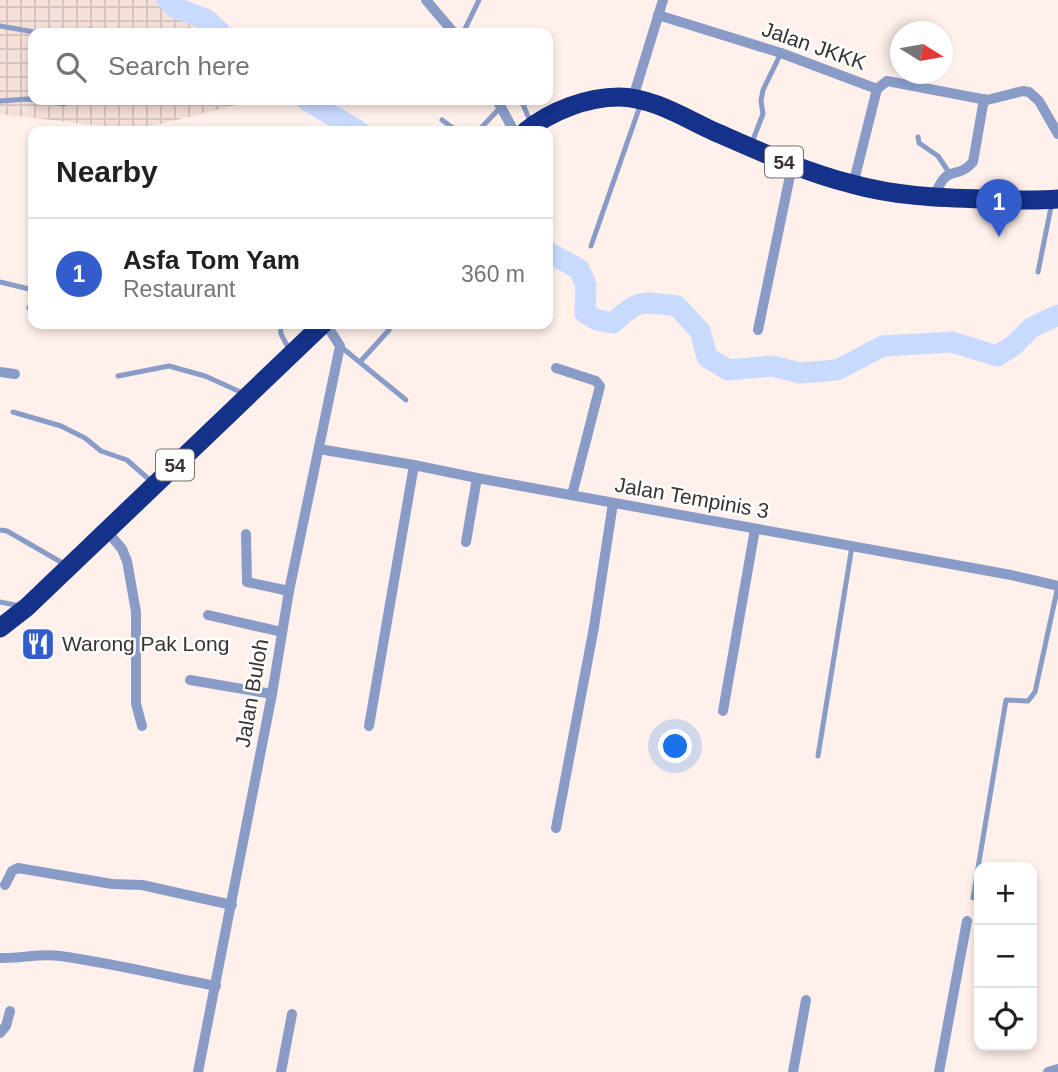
<!DOCTYPE html>
<html lang="en">
<head>
<meta charset="utf-8">
<style>
  :root { --surface:#fff; --page:#f6f6f6; --text:#202124; --muted:#757577; --line:#e0e0e0; --accent:#335dcd }
  body { margin:0; font-family:Arial,sans-serif; background:var(--page); color:var(--text) }
  .controls { position:absolute; right:21px; bottom:21px; display:grid; overflow:hidden; border-radius:14px; box-shadow:0 4px 10px #0003 }
  .controls button { width:63px; height:63px; display:grid; place-items:center; padding:0; border:0; border-bottom:2px solid var(--line); background:var(--surface); color:var(--text); font:35px sans-serif }
  .compass { position:absolute; left:890px; top:21px; width:63px; height:63px; border-radius:50%; background:var(--surface); box-shadow:0 4px 10px #0003; rotate:101deg }
  .you { position:absolute; left:676px; top:747px; width:24px; height:24px; margin:-18px; border:5px solid #fff; border-radius:50%; background:#1a73e8; box-shadow:0 0 0 10px #1a73e833 }
  .badge { display:grid; place-items:center; width:46px; height:46px; border-radius:50%; background:var(--accent); color:#fff; font-size:23px; font-weight:700 }
  .pin { position:absolute; translate:-50% -58px; filter:drop-shadow(0 2px 4px #0008) }
  .pin::after { content:''; position:absolute; top:37px; width:24px; height:21px; background:inherit; clip-path:polygon(0 0,100% 0,50% 100%) }
  .list { margin:0; padding:0; list-style:none }
  h2 { display:flex; justify-content:space-between; align-items:center; height:91px; margin:0; padding:0 28px; font-size:30px }
  h2 small { font-size:23px; font-weight:400; color:var(--muted) }
  .list li { display:grid; grid-template-columns:46px 1fr auto; gap:21px; align-items:center; box-sizing:border-box; height:112px; padding:0 28px; border-top:2px solid var(--line) }
  .list b { display:block; font-size:26px; white-space:nowrap }
  .list p { margin:0; font-size:23px; white-space:nowrap; color:var(--muted) }
  .list em { font-size:23px; font-style:normal; color:var(--muted) }
  .icon { flex:none; width:38px; height:38px; fill:none; stroke:currentColor; stroke-width:2; stroke-linecap:round; stroke-linejoin:round }
  .map { position:relative; flex:none; width:1058px; height:1072px; overflow:hidden }
  .search { position:absolute; background:var(--surface); box-shadow:0 4px 10px #0003; left:28px; top:28px; width:525px; height:77px; display:flex; align-items:center; gap:18px; box-sizing:border-box; padding:0 24px; border-radius:14px; color:var(--muted); font-size:26px }
  .panel { position:absolute; background:var(--surface); box-shadow:0 4px 10px #0003; left:28px; top:126px; width:525px; height:203px; border-radius:14px }
  .map>svg:first-child { display:block }
  .industrial { fill:url(#industrial-grid) }
  .lines { fill:none; stroke-linecap:round; stroke-linejoin:round }
  .river { stroke:#c9daff; stroke-width:21 }
  .lane { stroke:#889cc7; stroke-width:5 }
  .street { stroke:#889cc7; stroke-width:10 }
  .highway { stroke:#143289; stroke-width:19 }
  .labels { text-anchor:middle; stroke-width:5; stroke-linejoin:round; paint-order:stroke }
  .shield { fill:#fff; stroke:#74706d; stroke-width:2 }
  .shield-label { font-size:19px; font-weight:bold; fill:#39322f }
  .street-label { font-size:21px; fill:#39322f; stroke:#fff }
  .poi-label { font-size:21px; fill:#39322f; stroke:#fff; text-anchor:start }
</style>
</head>
<body>
<div class="map">
<svg width="1058" height="1072" viewBox="0 0 1058 1072">
  <defs>
    <pattern id="industrial-grid" width="8" height="8" patternUnits="userSpaceOnUse" patternTransform="scale(1.75)"><rect width="8" height="8" fill="#f5e0d9"/><path d="M0 4h8M4 0v8" fill="none" stroke="#d3c1bb"/></pattern>
  </defs>
  <rect width="100%" height="100%" fill="#fff0eb"/>
  <path class="industrial" d="M0,0h174l31,33h-172v67h224l-121,30 -136,-16z"/>
  <g class="lines">
    <g class="river">
      <path d="M167,0l9,8 30,11 15,14"/>
      <path d="M306,100l53,31"/>
      <path d="M548,252l31,17 7,16 -1,28 12,7 16,3c27,-25 29,-21 64,-17l23,25 7,26 21,13 44,-4 28,7 37,-3 46,-24 69,-4 45,14 16,-10 18,-18 27,-13"/>
    </g>
    <g class="lane">
      <path d="M0,26l40,7"/>
      <path d="M80,33l9,-3 25,3"/>
      <path d="M463,33l16,-33"/>
      <path d="M521,100l10,23"/>
      <path d="M0,101l27,-2 37,5 8,-4"/>
      <path d="M442,120l11,8 17,3"/>
      <path d="M478,131l22,-23"/>
      <path d="M918,137l1,6 19,13 12,18"/>
      <path d="M751,145l12,-31 -2,-13 2,-11 18,-37"/>
      <path d="M591,246l50,-143"/>
      <path d="M1038,272l14,-70"/>
      <path d="M0,282l33,8"/>
      <path d="M29,308l4,-10"/>
      <path d="M280,324l1,10 9,17"/>
      <path d="M340,346l66,54"/>
      <path d="M360,362l29,-32 2,-6"/>
      <path d="M118,376l51,-10 36,10 40,18"/>
      <path d="M13,412l48,14 24,12 16,13 26,9 25,22"/>
      <path d="M0,530l7,1 59,34"/>
      <path d="M0,602l20,4"/>
      <path d="M818,756l34,-210"/>
      <path d="M973,898l33,-198 22,1 7,-9 23,-106"/>
    </g>
    <g class="street">
      <path d="M426,0l28,33"/>
      <path d="M658,15l123,38 96,36 10,-8 100,19 36,-9 6,1 10,9 19,33"/>
      <path d="M633,98l30,-98"/>
      <path d="M497,100l17,31"/>
      <path d="M853,185l24,-96"/>
      <path d="M934,198c13,-37 21,-16 39,-36l11,-63"/>
      <path d="M758,330l34,-164"/>
      <path d="M556,368l40,13 4,5 -28,109"/>
      <path d="M0,372l15,2"/>
      <path d="M319,449l95,16 63,13 534,97 47,11"/>
      <path d="M107,531l15,18 5,12 9,51v92l6,22"/>
      <path d="M246,534l1,48 42,9"/>
      <path d="M466,542l11,-64"/>
      <path d="M208,615l74,17"/>
      <path d="M190,680l82,14"/>
      <path d="M723,711l32,-182"/>
      <path d="M369,726l45,-261"/>
      <path d="M556,828l38,-201 19,-124"/>
      <path d="M5,885l7,-14 6,-3 94,16 30,1 90,20"/>
      <path d="M0,958c20,1 39,-5 60,-2 52,7 104,20 156,30"/>
      <path d="M0,1033l6,-7 4,-15"/>
      <path d="M198,1072l74,-378 17,-103 51,-245 -14,-22"/>
      <path d="M281,1072l11,-58"/>
      <path d="M793,1072l13,-72"/>
      <path d="M939,1072l28,-151"/>
      <path d="M1048,1072l10,-3"/>
    </g>
    <g class="highway">
      <path d="M526,131c25,-20 61,-34 93,-34 32,0 66,21 94,34 46,20 91,41 139,53 43,12 87,14 132,15 24,1 49,2 74,0"/>
      <path d="M0,628l27,-21 296,-283"/>
    </g>
  </g>
  <defs>
    <g id="restaurant-square" transform="scale(1.75)"><rect x="-9" y="-9" width="18" height="18" rx="4" fill="#335dcd" stroke="#fff"/><path d="M-5-6h1v4h1v-4h1v4h1v-4h1v5L-1.5 .5V6h-2V.5L-5-1ZM5-6V6H3V1.5H1.5Q1.5-4 5-6Z" fill="#fff"/></g>
  </defs>
  <g fill-rule="evenodd">
    <use href="#restaurant-square" x="38" y="644"/>
  </g>
  <g class="labels">
    <g class="shield">
      <rect x="765" y="146.5" width="38" height="31" rx="5"/>
      <rect x="156" y="449.5" width="38" height="31" rx="5"/>
    </g>
    <g class="shield-label">
      <text x="784" y="169">54</text>
      <text x="175" y="472">54</text>
    </g>
    <g class="street-label">
      <text transform="translate(814 46) rotate(19)" y="7">Jalan JKKK</text>
      <text transform="translate(692 498) rotate(10)" y="7">Jalan Tempinis 3</text>
      <text transform="translate(252 693) rotate(-80)" y="7">Jalan Buloh</text>
    </g>
    <g class="poi-label">
      <text x="62" y="651">Warong Pak Long</text>
    </g>
  </g>
</svg>
<div class="controls">
<button>+</button>
<button>−</button>
<button><svg class="icon" aria-label="locate" viewBox="0 0 24 24"><circle cx="12" cy="12" r="6"/><path d="M12 2v4M12 18v4M2 12h4M18 12h4"/></svg></button>
</div>
<svg class="compass" viewBox="-18 -18 36 36"><path d="M0-13l5 13h-10z" fill="#e53935"/><path d="M0 13l5-13h-10z" fill="#757577"/></svg>
<div class="you"></div>
<div class="pin badge" style="left:999px;top:237px">1</div>
<div class="search"><svg class="icon" aria-label="search" viewBox="0 0 24 24"><circle cx="10" cy="10" r="6"/><path d="M15 15l6 6"/></svg>Search here</div>
<section class="panel">
<h2>Nearby<small></small></h2>
<ul class="list">
<li><span class="badge">1</span><div><b>Asfa Tom Yam</b><p>Restaurant</p></div><em>360 m</em></li>
</ul>
</section>
</div>
</body>
</html>
